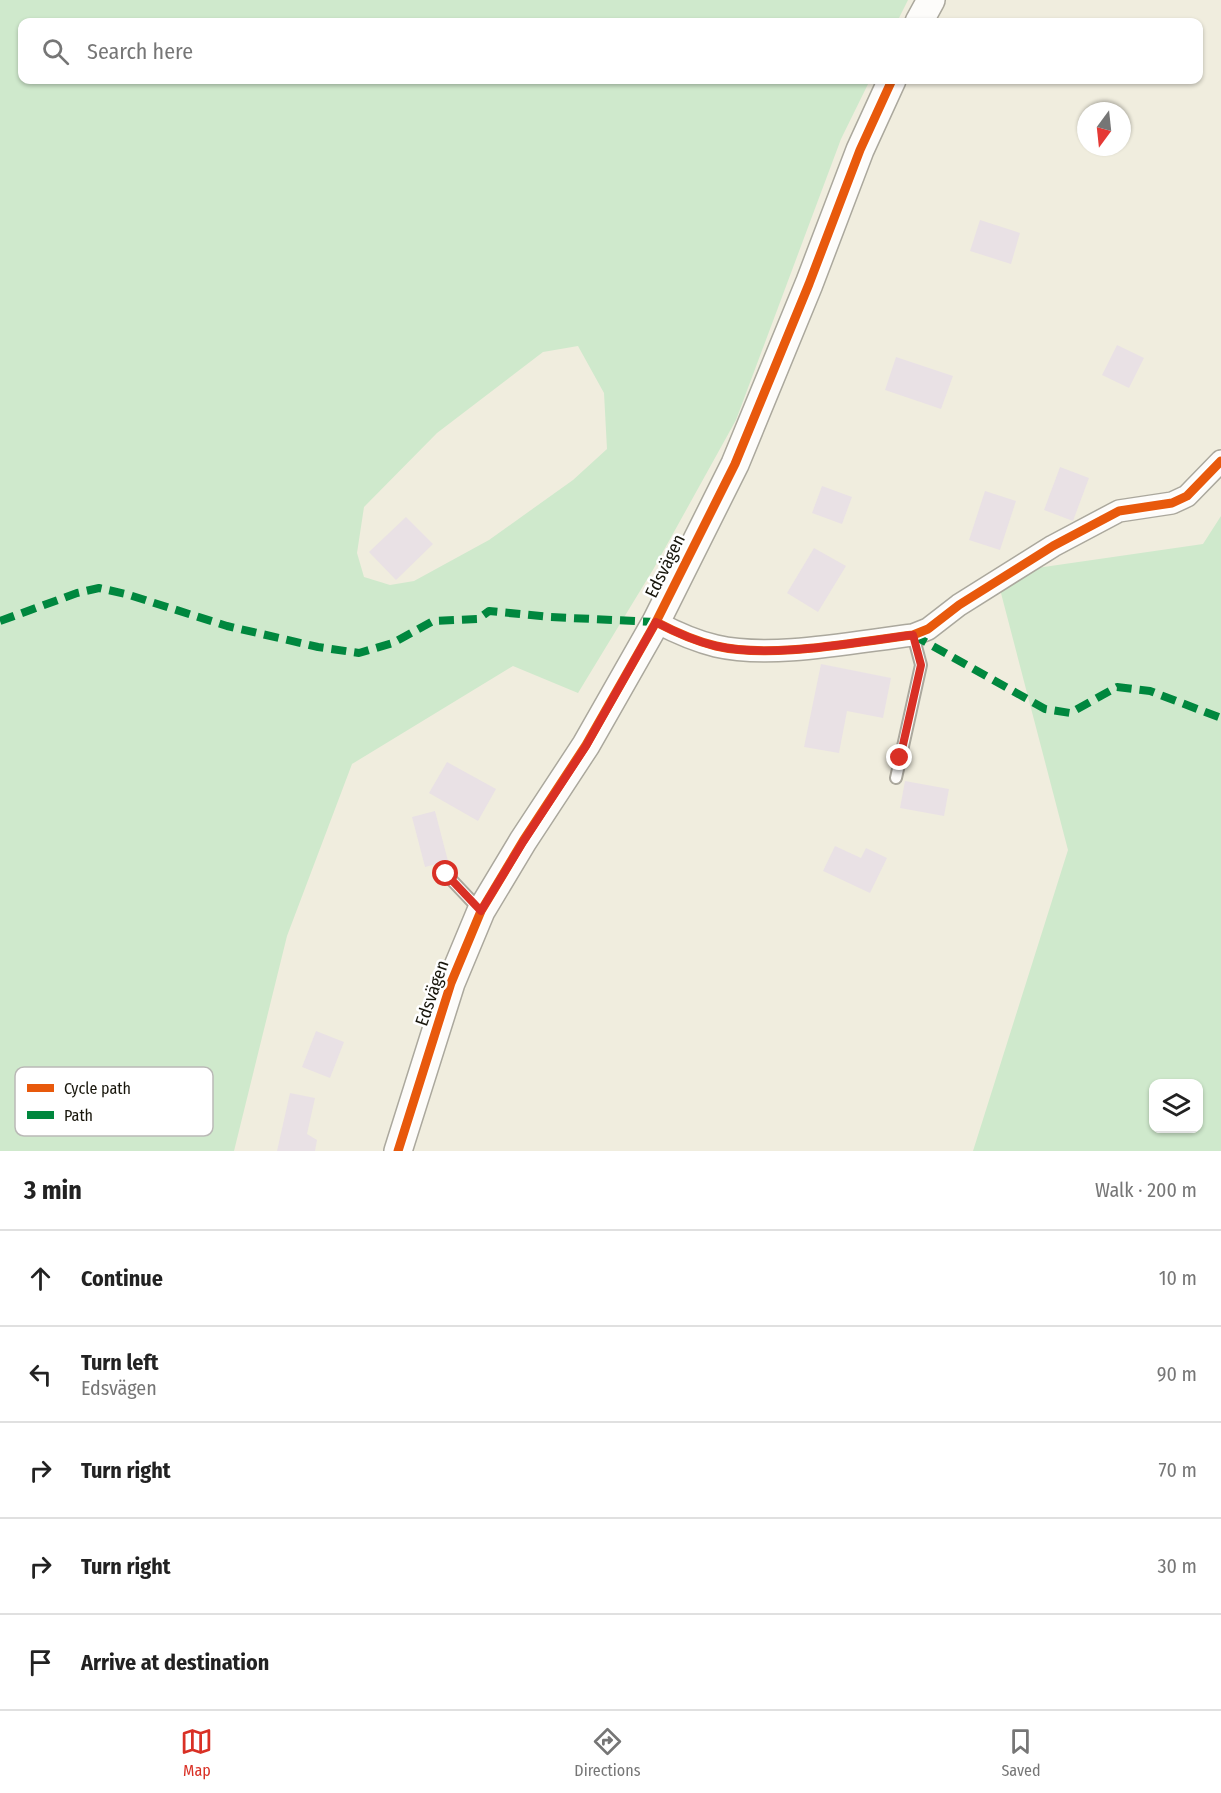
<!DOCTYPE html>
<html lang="en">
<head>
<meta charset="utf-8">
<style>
  :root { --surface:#fff; --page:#f2f2f2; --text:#222; --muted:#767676; --line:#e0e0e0; --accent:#d93025 }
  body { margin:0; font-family:"Fira Sans Condensed",sans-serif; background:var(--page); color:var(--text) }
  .controls { position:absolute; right:18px; bottom:18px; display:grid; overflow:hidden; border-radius:12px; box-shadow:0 2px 4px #0004 }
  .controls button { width:54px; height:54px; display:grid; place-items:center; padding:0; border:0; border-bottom:2px solid var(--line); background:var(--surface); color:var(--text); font:30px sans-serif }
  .compass { position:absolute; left:1077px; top:102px; width:54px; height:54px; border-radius:50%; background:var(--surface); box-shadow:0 2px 4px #0004; rotate:195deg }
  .stop { position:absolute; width:18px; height:18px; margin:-14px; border:4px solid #d93025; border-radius:50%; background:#fff }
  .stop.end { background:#d93025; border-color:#fff; box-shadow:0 2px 6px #0008 }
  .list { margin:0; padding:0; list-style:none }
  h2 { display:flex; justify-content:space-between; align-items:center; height:78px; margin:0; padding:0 24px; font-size:26px }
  h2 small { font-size:20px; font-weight:400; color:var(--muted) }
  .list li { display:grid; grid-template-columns:39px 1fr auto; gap:18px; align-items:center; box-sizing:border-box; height:96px; padding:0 24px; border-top:2px solid var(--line) }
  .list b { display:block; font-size:22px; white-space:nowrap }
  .list p { margin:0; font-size:20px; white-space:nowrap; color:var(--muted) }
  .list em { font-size:20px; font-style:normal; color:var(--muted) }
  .icon { flex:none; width:33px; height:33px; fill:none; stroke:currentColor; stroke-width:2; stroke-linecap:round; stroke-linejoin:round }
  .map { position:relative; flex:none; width:1221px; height:1151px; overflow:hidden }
  .search { position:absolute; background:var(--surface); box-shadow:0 2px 4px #0004; left:18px; right:18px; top:18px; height:66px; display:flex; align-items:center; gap:15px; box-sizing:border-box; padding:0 21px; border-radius:12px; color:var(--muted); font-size:22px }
  .sheet { height:558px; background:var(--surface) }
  nav { display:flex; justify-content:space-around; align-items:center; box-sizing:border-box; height:84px; border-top:2px solid var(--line); background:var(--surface); font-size:16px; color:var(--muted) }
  nav a { display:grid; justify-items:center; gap:3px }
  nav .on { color:var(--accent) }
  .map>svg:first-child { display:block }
  .green { fill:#cfe9cc; fill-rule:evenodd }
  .building { fill:#e9e1e5 }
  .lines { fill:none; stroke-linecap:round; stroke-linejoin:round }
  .service-casing { stroke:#aba89d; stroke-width:14 }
  .minor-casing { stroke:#aba89d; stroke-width:24 }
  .tertiary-casing { stroke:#aba89d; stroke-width:30 }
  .service { stroke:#fdfcfa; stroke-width:10 }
  .minor { stroke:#fdfcfa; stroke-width:21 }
  .tertiary { stroke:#fdfcfa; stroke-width:27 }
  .quiet { stroke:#00873e; stroke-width:8; stroke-dasharray:15 8; stroke-linecap:butt }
  .cycleway-casing { stroke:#fff; stroke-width:13 }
  .cycleway { stroke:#e8590c; stroke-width:9 }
  .route { stroke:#d93025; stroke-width:8 }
  .labels { text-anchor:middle; stroke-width:5; stroke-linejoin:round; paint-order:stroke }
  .street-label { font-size:18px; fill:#18160c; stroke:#fff }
  .key { fill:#fff; stroke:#bab9b6; stroke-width:1.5 }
  .key-label { font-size:16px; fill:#18160c }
</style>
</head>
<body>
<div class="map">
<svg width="1221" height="1151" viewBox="0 0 1221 1151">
  <rect width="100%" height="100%" fill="#f0edde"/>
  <g class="green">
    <path d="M0,0h908l-11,22h-875v58h848l-29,59 -105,281 -82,148 -76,125 -65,-27 -161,98 -65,172 -53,215h-234zM578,346l26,47 3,56 -34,31 -84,60 -75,41 -24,4 -26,-8 -7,-24 7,-46 73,-74 106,-81z"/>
    <path d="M1221,516v635h-248l95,-301 -72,-276 207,-30zM1154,1084h44v44h-44z"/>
  </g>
  <g class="building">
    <path d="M980,220l40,13 -9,31 -41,-13z"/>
    <path d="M1117,345l27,13 -15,30 -27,-13z"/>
    <path d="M896,357l57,19 -12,33 -56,-19z"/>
    <path d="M1060,467l29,11 -16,43 -29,-11z"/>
    <path d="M822,486l30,11 -10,27 -30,-11z"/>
    <path d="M985,491l31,10 -16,49 -31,-10z"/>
    <path d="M406,517l27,27 -37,36 -27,-28z"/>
    <path d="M814,548l32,18 -28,46 -31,-19z"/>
    <path d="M821,664l70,14 -8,40 -36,-7 -8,42 -35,-6z"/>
    <path d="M447,762l49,27 -18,32 -49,-28z"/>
    <path d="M905,781l44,8 -5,27 -44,-8z"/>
    <path d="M435,811l13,50 -23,6 -13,-50z"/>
    <path d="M835,846l26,12 5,-10 21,10 -17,35 -47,-22z"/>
    <path d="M316,1031l28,11 -14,36 -28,-11z"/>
    <path d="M290,1093l25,5 -8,36 10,6 -2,11h-38z"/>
  </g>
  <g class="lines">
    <g class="service-casing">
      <g id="service">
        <path d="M896,778l25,-113 -8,-30"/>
        <path d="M446,874l35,37"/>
      </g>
    </g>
    <g class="minor-casing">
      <path id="minor" d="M656,622c19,10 39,19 60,24 56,13 138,-4 197,-11l15,-6 31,-24 94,-59 66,-35 53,-8 15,-7 34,-35"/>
    </g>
    <g class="tertiary-casing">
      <g id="tertiary">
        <path d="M919,22l12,-22"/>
        <path d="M398,1151l53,-168 30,-72 42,-70 63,-96 70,-123 79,-158 74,-180 51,-134 32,-70"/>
      </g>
    </g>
    <use href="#service" class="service"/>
    <use href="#minor" class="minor"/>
    <use href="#tertiary" class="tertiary"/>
    <g class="quiet">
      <path d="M0,621l77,-28 22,-5 27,6 101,32 91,21 41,6 34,-10 40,-22 45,-2 11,-8 61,6 106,5"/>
      <path d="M913,635l132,74 25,4 47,-26 33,4 71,27"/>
    </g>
    <g class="cycleway-casing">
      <g id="cycleway">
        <path d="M656,622c19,10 39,19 60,24 56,13 138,-4 197,-11l15,-6 31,-24 94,-59 66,-35 53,-8 15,-7 34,-35"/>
        <path d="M398,1151l53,-168 30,-72 42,-70 63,-96 70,-123 79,-158 74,-180 51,-134 32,-70"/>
      </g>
    </g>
    <use href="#cycleway" class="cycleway"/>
  </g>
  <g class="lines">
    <path class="route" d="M446,874l35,37 42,-69 63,-96 70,-124c19,10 38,19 60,24 56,13 138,-4 197,-11l8,30 -21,93"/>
  </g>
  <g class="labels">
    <g class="street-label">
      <text transform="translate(665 566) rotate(-64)" y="6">Edsvägen</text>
      <text transform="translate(432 993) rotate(-71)" y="6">Edsvägen</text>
    </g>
  </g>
  <rect x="15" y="1067" width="198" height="69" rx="9" class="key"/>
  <rect x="27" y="1084" width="27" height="8" fill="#e8590c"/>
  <rect x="27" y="1111" width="27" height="8" fill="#00873e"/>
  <g class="key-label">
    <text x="64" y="1094">Cycle path</text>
    <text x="64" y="1121">Path</text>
  </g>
</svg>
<div class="controls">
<button><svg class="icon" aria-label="layers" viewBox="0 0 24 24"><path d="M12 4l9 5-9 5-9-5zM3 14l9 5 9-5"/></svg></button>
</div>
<svg class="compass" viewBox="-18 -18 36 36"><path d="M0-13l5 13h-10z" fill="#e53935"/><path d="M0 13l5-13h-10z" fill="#767676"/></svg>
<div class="stop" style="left:446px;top:874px"></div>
<div class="stop end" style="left:900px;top:758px"></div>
<div class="search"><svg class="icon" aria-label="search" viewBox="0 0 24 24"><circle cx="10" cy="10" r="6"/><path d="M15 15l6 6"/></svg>Search here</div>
</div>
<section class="sheet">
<h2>3 min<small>Walk · 200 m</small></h2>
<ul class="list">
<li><svg class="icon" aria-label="ahead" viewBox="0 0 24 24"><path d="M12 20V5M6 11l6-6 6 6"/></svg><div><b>Continue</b></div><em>10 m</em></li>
<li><svg class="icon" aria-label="left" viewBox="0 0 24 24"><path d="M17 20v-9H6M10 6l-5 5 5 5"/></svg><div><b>Turn left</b><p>Edsvägen</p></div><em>90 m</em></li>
<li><svg class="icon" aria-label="right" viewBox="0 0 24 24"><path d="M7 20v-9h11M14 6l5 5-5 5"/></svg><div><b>Turn right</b></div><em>70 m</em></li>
<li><svg class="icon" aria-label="right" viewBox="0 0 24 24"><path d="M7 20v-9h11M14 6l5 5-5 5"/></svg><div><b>Turn right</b></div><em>30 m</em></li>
<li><svg class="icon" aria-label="arrive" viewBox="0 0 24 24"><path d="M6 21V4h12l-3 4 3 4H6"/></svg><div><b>Arrive at destination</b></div></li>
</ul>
</section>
<nav>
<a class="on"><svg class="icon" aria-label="map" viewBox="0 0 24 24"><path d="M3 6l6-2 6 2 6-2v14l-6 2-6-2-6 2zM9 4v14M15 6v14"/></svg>Map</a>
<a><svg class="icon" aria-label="directions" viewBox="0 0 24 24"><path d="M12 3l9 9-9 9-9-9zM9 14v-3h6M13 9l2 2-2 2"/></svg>Directions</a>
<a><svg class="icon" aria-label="saved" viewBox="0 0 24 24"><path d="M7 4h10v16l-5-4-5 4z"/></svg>Saved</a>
</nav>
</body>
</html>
